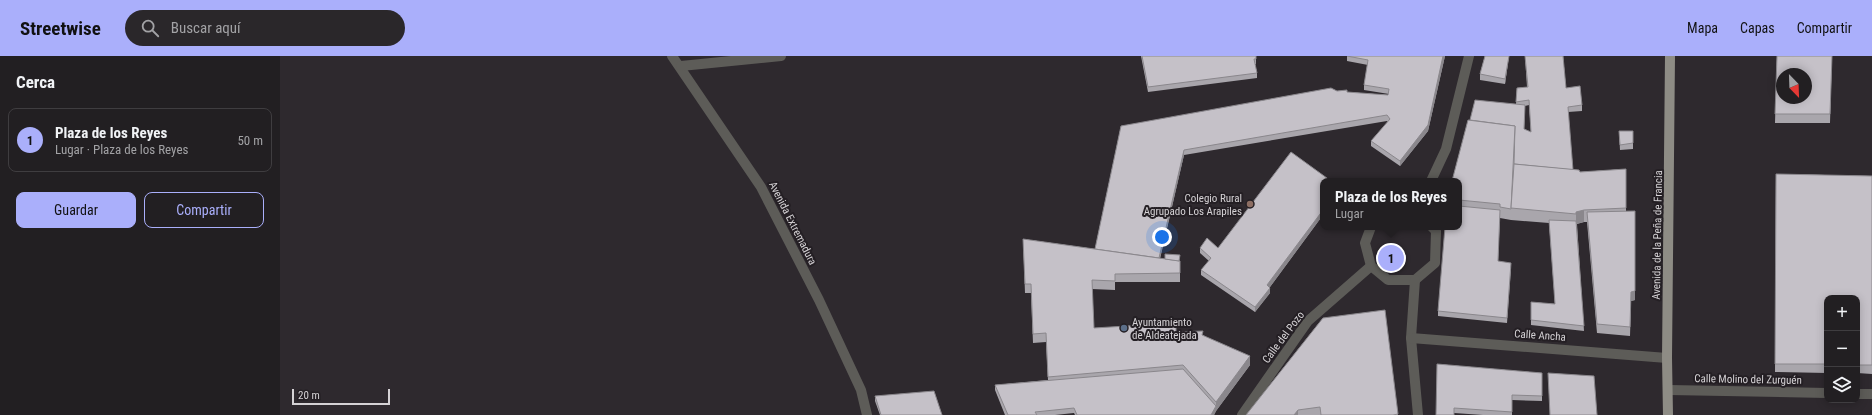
<!DOCTYPE html>
<html lang="es">
<head>
<meta charset="utf-8">
<style>
  :root { --surface:#221f22; --page:#2a272a; --text:#f1f3f6; --muted:#a2a2a5; --line:#3f3d40; --accent:#aaaffb }
  body { margin:0; font-family:"Roboto Condensed",sans-serif; background:var(--page); color:var(--text) }
  .controls { position:absolute; right:12px; bottom:12px; display:grid; overflow:hidden; border-radius:8px; box-shadow:0 2px 10px #0003 }
  .controls button { width:36px; height:36px; display:grid; place-items:center; padding:0; border:0; border-bottom:1px solid var(--line); background:var(--surface); color:var(--text); font:20px sans-serif }
  .compass { position:absolute; left:1496px; top:12px; width:36px; height:36px; border-radius:50%; background:var(--surface); box-shadow:0 2px 10px #0003; rotate:157deg }
  .scale { position:absolute; left:12px; bottom:10px; width:98px; box-sizing:border-box; padding-left:4px; border:2px solid #d5d2d5; border-top:0; font-size:11px; line-height:14px; white-space:nowrap; color:#d5d2d5; -webkit-text-stroke:3px #241f24; paint-order:stroke }
  .you { position:absolute; left:882px; top:181px; width:14px; height:14px; margin:-10px; border:3px solid #fff; border-radius:50%; background:#1a73e8; box-shadow:0 0 0 6px #1a73e833 }
  .badge { display:grid; place-items:center; width:26px; height:26px; border-radius:50%; background:var(--accent); color:#111; font-size:13px; font-weight:700 }
  .pin { position:absolute; translate:-50% -50%; border:2px solid #fff; box-shadow:0 1px 4px #0006 }
  .popup { position:absolute; left:1040px; top:122px; width:142px; height:52px; box-sizing:border-box; display:grid; place-content:center; border-radius:8px; background:var(--surface); filter:drop-shadow(0 1px 3px #0005); font-size:13px; white-space:nowrap; color:var(--muted) }
  .popup b { font-size:15px; color:var(--text) }
  .popup::after { content:''; position:absolute; left:50%; top:100%; margin-left:-8px; border:8px solid transparent; border-top-color:var(--surface) }
  .list { margin:0; padding:0; list-style:none }
  h2 { display:flex; justify-content:space-between; align-items:center; height:52px; margin:0; padding:0 16px; font-size:17px }
  h2 small { font-size:13px; font-weight:400; color:var(--muted) }
  .list li { display:grid; grid-template-columns:26px 1fr auto; gap:12px; align-items:center; box-sizing:border-box; height:64px; margin:0 8px 8px; padding:0 8px; border:1px solid var(--line); border-radius:8px }
  .list b { display:block; font-size:15px; white-space:nowrap }
  .list p { margin:0; font-size:13px; white-space:nowrap; color:var(--muted) }
  .list em { font-size:13px; font-style:normal; color:var(--muted) }
  .actions { display:flex; gap:8px; padding:12px 16px }
  .actions a { flex:1; padding:9px 0; border:1px solid var(--accent); border-radius:8px; text-align:center; font-size:14px; color:var(--accent) }
  .actions .main { background:var(--accent); color:#111 }
  .icon { flex:none; width:22px; height:22px; fill:none; stroke:currentColor; stroke-width:2; stroke-linecap:round; stroke-linejoin:round }
  .map { position:relative; flex:none; width:1592px; height:359px; overflow:hidden }
  header { display:flex; align-items:center; gap:24px; box-sizing:border-box; height:56px; padding:0 20px; background:var(--accent); color:#111 }
  header strong { font-size:19px }
  nav { display:flex; gap:22px; margin-inline-start:auto; font-size:14px }
  .search { width:280px; height:36px; background:var(--page); display:flex; align-items:center; gap:10px; box-sizing:border-box; padding:0 14px; border-radius:22px; color:var(--muted); font-size:15px }
  main { display:flex }
  aside { flex:1; background:var(--surface) }
  .map>svg:first-child { display:block }
  .lines { fill:none; stroke-linecap:round; stroke-linejoin:round }
  .minor { stroke:#5d5c58; stroke-width:10 }
  .major { stroke:#8e8c85; stroke-width:10 }
  .wall { fill:#a9a6ac; fill-rule:evenodd }
  .shaded-wall { fill:#8a878c }
  .building { fill:#c5c1c8; stroke:#8a878c; fill-rule:evenodd }
  .education-dot { fill:#8d6e63; stroke:#241f24; stroke-width:1.5 }
  .service-dot { fill:#5c6f8a; stroke:#241f24; stroke-width:1.5 }
  .labels { text-anchor:middle; stroke-width:4; stroke-linejoin:round; paint-order:stroke }
  .poi-label { font-size:11px; fill:#d5d2d5; stroke:#241f24; text-anchor:end }
  .street-label { font-size:11px; fill:#d5d2d5; stroke:#241f24 }
</style>
</head>
<body>
<header>
<strong>Streetwise</strong>
<div class="search"><svg class="icon" aria-label="search" viewBox="0 0 24 24"><circle cx="10" cy="10" r="6"/><path d="M15 15l6 6"/></svg>Buscar aquí</div>
<nav><a>Mapa</a><a>Capas</a><a>Compartir</a></nav>
</header>
<main>
<aside>
<h2>Cerca<small></small></h2>
<ul class="list">
<li><span class="badge">1</span><div><b>Plaza de los Reyes</b><p>Lugar · Plaza de los Reyes</p></div><em>50 m</em></li>
</ul>
<div class="actions"><a class="main">Guardar</a><a>Compartir</a></div>
</aside>
<div class="map">
<svg width="1592" height="359" viewBox="0 0 1592 359">
  <rect width="100%" height="100%" fill="#2e292e"/>
  <g class="lines">
    <g class="minor">
      <path d="M392,0l89,131 58,113 42,90 6,25"/>
      <path d="M401,10l100,-10"/>
      <path d="M1151,125l15,-32 23,-93"/>
      <path d="M1091,171l-6,16 6,23 17,14h27l20,-17 1,-32 -4,-4"/>
      <path d="M1135,224l-4,58 7,77"/>
      <path d="M1131,282l256,20"/>
      <path d="M1389,334l158,3"/>
      <path d="M1577,338h15"/>
      <path d="M962,359l66,-94 63,-55"/>
    </g>
    <path class="major" d="M1388,359l-1,-57 3,-302"/>
  </g>
  <g class="wall">
    <path d="M861,0h115v8h-1l2,9v5l-109,14z"/>
    <path d="M1067,0h98l-17,75 -28,35 -29,-20v-5l17,-19 -1,-1 -203,34 -24,104 20,2v21h-65v8l-23,-1 2,39 82,4 27,3 47,30 -34,46 -2,4h-139l-1,-2 -19,2h-50l-10,-25v-5l53,-5 -2,-38 -13,1 -2,-50h-6l-2,-54 72,10 26,-123 216,-35 10,1 41,3 1,-1 -25,-4v-5l4,-20 -21,-4z"/>
    <path d="M1205,0h24l-4,28 -25,-4v-6z"/>
    <path d="M1245,0h38l3,32 16,17v6l-14,1 5,58 7,2 46,-3v42l9,89 -4,1 -1,35 -33,-3 -10,-111h-3l-7,2 7,107 -53,-6v-23l24,2 -6,-81 -38,-3 -11,-2v-1l-2,44 13,7 -4,55 -69,-7v-5l21,-84v-46l11,-61 46,-16 1,-16 10,-1zM1249,49l2,27 -7,-3 1,-23z"/>
    <path d="M1497,0h55l-2,67h-55z"/>
    <path d="M1339,75h14v18l-13,1z"/>
    <path d="M1496,118l96,2v198l-15,-1v-75h-30v75l-52,-1z"/>
    <path d="M1043,125v34l-53,72v6l-15,19 -54,-37v-5l8,-9 -9,-8v-5h18z"/>
    <path d="M1043,262l75,97h-152z"/>
    <path d="M1157,308l105,9v28l-30,-1v15h-29l-29,-2z"/>
    <path d="M595,340l67,19h-62l-5,-14z"/>
  </g>
  <g class="shaded-wall">
    <path d="M1163,0h2l-17,75 -28,35v-5z"/>
    <path d="M1229,0l-4,28v-5z"/>
    <path d="M904,94v5l-26,111v-5z"/>
    <path d="M1043,154v5l-56,76v-6z"/>
    <path d="M1304,154v12l-8,2v-12z"/>
    <path d="M990,232v5l-15,19v-5z"/>
    <path d="M1355,235v9l-4,1 -1,35 1,-44z"/>
    <path d="M970,300v9l-34,46 -2,4h-3l5,-9v-4z"/>
    <path d="M1018,354v5h-4z"/>
  </g>
  <g class="building">
    <path d="M862,0h114v3h-2l3,14 -109,14z"/>
    <path d="M1067,0h96l-15,69 -28,36 -29,-20 19,-22 -3,-4 -203,35 -25,108 -64,-9 26,-123 210,-38 6,3 10,-1v2l41,3 1,-6 -25,-4 4,-25z"/>
    <path d="M1205,0h24l-4,23 -25,-5z"/>
    <path d="M1245,0h38l3,32 14,-2 2,19 -14,2 5,63 -59,-6 1,-38 -45,-6 5,-20 50,5 -1,24 7,3 -2,-32 -13,2 1,-14 11,-1z"/>
    <path d="M1497,0h55l-2,58h-55zM1502,18h24v24h-24z"/>
    <path d="M1188,64l47,6 -4,83 -11,-2v-3l-41,-4v-19h-7z"/>
    <path d="M1339,75h14v12l-13,2z"/>
    <path d="M1011,96l40,29h-8v29l-56,75 3,3 -15,19 -54,-37 10,-12 -11,-10 7,-10 11,10z"/>
    <path d="M1234,108l65,6 1,2 46,-3v39l-42,2 -8,2v2l-65,-6z"/>
    <path d="M1496,118l96,2v189h-15v-67h-30v66h-52z"/>
    <path d="M1179,150l41,4 -2,51 13,2 -4,55 -69,-7 7,-84h14z"/>
    <path d="M1355,155v80l-4,1 -1,35 -33,-3 -10,-112z"/>
    <path d="M1269,164l27,1 8,105 -53,-6v-18l24,2z"/>
    <path d="M743,183l157,22v12l-65,1v7l-23,-1 2,48 82,-5v9l27,-1 -1,4 48,21 -34,46 -33,-37 -135,12 -2,-44 -13,1 -2,-50h-6z"/>
    <path d="M885,198l15,1 -1,6 -14,-2z"/>
    <path d="M1105,254l13,104 -5,1h-72l-1,-8 -22,3 -4,5h-48l77,-97z"/>
    <path d="M1157,308l105,9v23l-30,-1v17l-58,-4v7h-18z"/>
    <path d="M903,313l33,37 -5,9h-134l-3,-7 -39,4 2,3h-29l-13,-30z"/>
    <path d="M1268,317l46,3 3,39h-47z"/>
    <path d="M654,335l8,24h-61l-6,-19z"/>
  </g>
  <circle class="education-dot" cx="970" cy="148" r="4"/>
  <circle class="service-dot" cx="844" cy="272" r="4"/>
  <g class="labels">
    <g class="poi-label">
      <text x="962" y="146">Colegio Rural<tspan x="962" dy="13">Agrupado Los Arapiles</tspan></text>
      <text x="852" y="270" text-anchor="start">Ayuntamiento<tspan x="852" dy="13">de Aldeatejada</tspan></text>
    </g>
    <g class="street-label">
      <text transform="translate(513 167) rotate(63)" y="4">Avenida Extremadura</text>
      <text transform="translate(1377 179) rotate(-89)" y="4">Avenida de la Peña de Francia</text>
      <text transform="translate(1260 279) rotate(4)" y="4">Calle Ancha</text>
      <text transform="translate(1003 281) rotate(-53)" y="4">Calle del Pozo</text>
      <text transform="translate(1468 323) rotate(1)" y="4">Calle Molino del Zurguén</text>
    </g>
  </g>
</svg>
<div class="controls">
<button>+</button>
<button>−</button>
<button><svg class="icon" aria-label="layers" viewBox="0 0 24 24"><path d="M12 4l9 5-9 5-9-5zM3 14l9 5 9-5"/></svg></button>
</div>
<svg class="compass" viewBox="-18 -18 36 36"><path d="M0-13l5 13h-10z" fill="#e53935"/><path d="M0 13l5-13h-10z" fill="#a2a2a5"/></svg>
<div class="scale">20 m</div>
<div class="you"></div>
<div class="pin badge" style="left:1111px;top:202px">1</div>
<div class="popup"><b>Plaza de los Reyes</b>Lugar</div>
</div>
</main>
</body>
</html>
